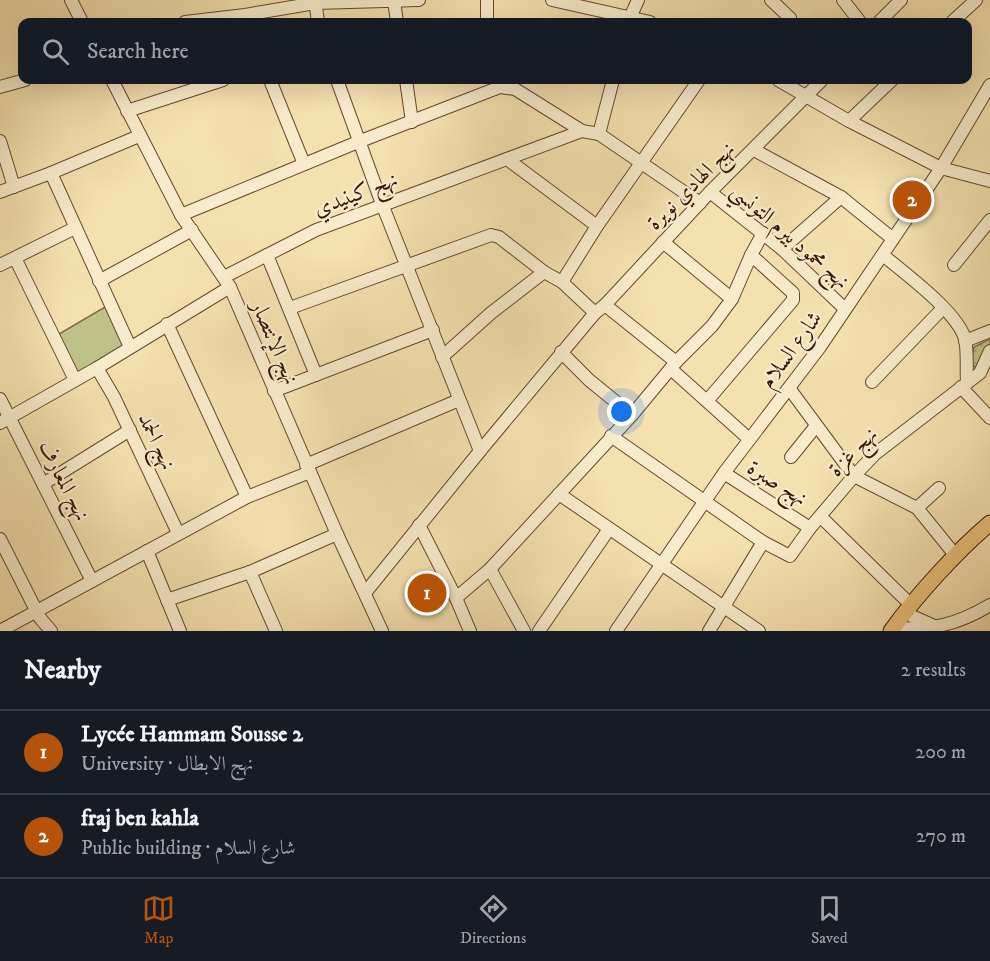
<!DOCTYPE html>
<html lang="en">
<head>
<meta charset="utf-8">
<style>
  :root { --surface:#171b24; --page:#242831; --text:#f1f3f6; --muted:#9ea1a6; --line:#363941; --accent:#b45309 }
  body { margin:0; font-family:"IM FELL DW Pica",Amiri,serif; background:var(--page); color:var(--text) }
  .you { position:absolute; left:622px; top:412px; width:21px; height:21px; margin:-15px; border:4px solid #fff; border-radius:50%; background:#1a73e8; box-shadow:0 0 0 9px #1a73e833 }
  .badge { display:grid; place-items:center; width:39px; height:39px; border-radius:50%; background:var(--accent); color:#fff; font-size:20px; font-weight:700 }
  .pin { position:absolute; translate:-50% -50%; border:3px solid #fff; box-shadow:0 2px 6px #0006 }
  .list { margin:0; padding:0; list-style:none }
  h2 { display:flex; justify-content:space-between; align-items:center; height:78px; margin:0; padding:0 24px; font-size:26px }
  h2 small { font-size:20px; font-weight:400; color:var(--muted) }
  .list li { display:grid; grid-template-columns:39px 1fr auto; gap:18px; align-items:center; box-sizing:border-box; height:84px; padding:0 24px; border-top:2px solid var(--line) }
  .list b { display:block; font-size:22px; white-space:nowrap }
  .list p { margin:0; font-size:20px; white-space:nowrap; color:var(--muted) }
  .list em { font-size:20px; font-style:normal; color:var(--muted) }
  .icon { flex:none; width:33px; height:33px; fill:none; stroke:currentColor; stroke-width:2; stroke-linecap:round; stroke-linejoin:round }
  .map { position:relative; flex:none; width:990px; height:631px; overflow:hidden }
  .search { position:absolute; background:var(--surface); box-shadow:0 6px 24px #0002; left:18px; right:18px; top:18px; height:66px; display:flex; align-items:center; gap:15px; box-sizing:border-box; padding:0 21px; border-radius:12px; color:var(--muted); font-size:22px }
  .sheet { height:246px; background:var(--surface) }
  nav { display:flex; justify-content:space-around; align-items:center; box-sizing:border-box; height:84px; border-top:2px solid var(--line); background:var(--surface); font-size:16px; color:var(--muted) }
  nav a { display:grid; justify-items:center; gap:3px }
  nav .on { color:var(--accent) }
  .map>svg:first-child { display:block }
  .grass { fill:url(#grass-dots); stroke:#7a6c48; stroke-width:1.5 }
  .green { fill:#bec289; stroke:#7a6c48; stroke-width:1.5 }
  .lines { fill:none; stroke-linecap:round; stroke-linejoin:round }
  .minor-casing { stroke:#664830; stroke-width:14 }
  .major-casing { stroke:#371506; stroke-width:17 }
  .minor { stroke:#f8ebcb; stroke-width:12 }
  .major { stroke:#eac078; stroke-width:15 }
  .labels { text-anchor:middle; stroke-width:4.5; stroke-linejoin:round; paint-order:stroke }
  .street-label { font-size:22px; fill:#371506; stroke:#f8ebcb }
</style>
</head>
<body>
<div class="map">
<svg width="990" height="631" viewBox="0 0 990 631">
  <defs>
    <pattern id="grass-dots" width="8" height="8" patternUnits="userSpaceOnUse" patternTransform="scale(1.5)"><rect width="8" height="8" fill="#bec289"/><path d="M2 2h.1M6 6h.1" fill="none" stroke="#a4a675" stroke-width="1.8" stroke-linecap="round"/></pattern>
  </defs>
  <rect width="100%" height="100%" fill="#f5e0af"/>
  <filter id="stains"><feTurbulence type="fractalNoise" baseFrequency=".00333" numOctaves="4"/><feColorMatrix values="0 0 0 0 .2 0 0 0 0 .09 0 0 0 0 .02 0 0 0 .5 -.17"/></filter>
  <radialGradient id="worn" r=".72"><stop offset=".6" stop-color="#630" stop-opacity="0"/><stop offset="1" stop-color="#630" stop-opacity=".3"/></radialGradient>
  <path class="grass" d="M990,339v5l-12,24 -8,-3 4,-18z"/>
  <path class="green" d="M105,307l23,37 -51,30 -18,-40z"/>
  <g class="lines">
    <g class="minor-casing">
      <g id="minor">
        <path d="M71,0l11,22"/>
        <path d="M315,0l3,22"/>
        <path d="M552,0l98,22"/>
        <path d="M771,0l19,18 1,4"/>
        <path d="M843,0l17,22"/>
        <path d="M394,1l3,21"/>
        <path d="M185,22l60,-7 70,-12 104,-3"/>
        <path d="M487,22v-22"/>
        <path d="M628,22l10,-22"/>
        <path d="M879,22l22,-22"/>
        <path d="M952,22l24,-22"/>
        <path d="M112,80l69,135 49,72 107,247 45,97"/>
        <path d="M270,80l34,84"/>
        <path d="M337,80l45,124 98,247 -115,142"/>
        <path d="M406,80l6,42"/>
        <path d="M778,80l71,41 92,47 49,13"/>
        <path d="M0,87l25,-7"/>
        <path d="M127,111l96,-31"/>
        <path d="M849,121l43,-41"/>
        <path d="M599,134l14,-54"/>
        <path d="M0,141l14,46"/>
        <path d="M754,150l87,47"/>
        <path d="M507,159l90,67"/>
        <path d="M51,173l88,-37"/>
        <path d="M0,192l51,-19 79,174"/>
        <path d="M710,192l72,57 63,60"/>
        <path d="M181,215l177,-73 142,-55 15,2 67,42"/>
        <path d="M663,242l69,57"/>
        <path d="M782,249l59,-52 52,42"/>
        <path d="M267,255l49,120"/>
        <path d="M883,255c22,19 74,56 82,84 3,14 1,29 2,43"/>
        <path d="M15,258l60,122"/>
        <path d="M0,265l75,-37"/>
        <path d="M954,265l36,-45"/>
        <path d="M224,277l92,-47 266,-99 17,3 101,69"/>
        <path d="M99,281l93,-51"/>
        <path d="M562,282l35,-56 102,-146"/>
        <path d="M605,305l71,57"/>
        <path d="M290,308l201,-73 8,2 45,35 18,10 33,31 10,-8 105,-113 112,-112"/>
        <path d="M167,324l80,173"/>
        <path d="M965,341l25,-10"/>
        <path d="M561,352l28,28 43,35"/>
        <path d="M442,357l49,-44 53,-41"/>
        <path d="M97,368l17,29 64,136"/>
        <path d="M671,369l78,70"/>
        <path d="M872,382l71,-74"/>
        <path d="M961,387l29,31"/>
        <path d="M789,388l65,88 63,32 22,-20"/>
        <path d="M274,391l159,-61"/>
        <path d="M0,399l92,182"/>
        <path d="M707,401l86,-101v-7l-42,-38"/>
        <path d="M0,423l97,-55 133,-81"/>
        <path d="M611,436l152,106 27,14 20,-28 44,-52 21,-22 105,-81 10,-22"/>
        <path d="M480,451l115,-138"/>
        <path d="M791,457l25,-31"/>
        <path d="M306,465l153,-65"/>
        <path d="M724,473l86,55"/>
        <path d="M43,484l87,-54"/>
        <path d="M559,494l200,137"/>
        <path d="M917,508l39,48"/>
        <path d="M821,517l90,88"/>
        <path d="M419,525l37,73 14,33"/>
        <path d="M0,539l40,79 11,13"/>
        <path d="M147,551l33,80"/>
        <path d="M490,569l34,62"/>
        <path d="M250,572l26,59"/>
        <path d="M456,598l34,-29 142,-154 44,-53 36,-36 20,-27 19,-44 12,-22"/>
        <path d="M167,600l83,-28 87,-38"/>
        <path d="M905,613l29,13"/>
        <path d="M893,628c39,2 64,-3 97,-23"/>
        <path d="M0,631l247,-134 63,-25"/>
        <path d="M539,631l70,-102"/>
        <path d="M616,631l108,-158 96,-126 121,-179 49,-83"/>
        <path d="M709,631l54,-89"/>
      </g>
    </g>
    <g class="major-casing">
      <path id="major" d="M891,631c25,-35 66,-80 99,-108"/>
    </g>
    <use href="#minor" class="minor"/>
    <use href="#major" class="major"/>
  </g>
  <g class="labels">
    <g class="street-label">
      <text transform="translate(690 185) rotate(-45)" y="8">نهج الهادي نويرة</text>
      <text transform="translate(355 193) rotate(-21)" y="8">نهج كينيدي</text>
      <text transform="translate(791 235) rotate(41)" y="8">نهج محمود بيرم التونسي</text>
      <text transform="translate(276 342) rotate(67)" y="8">نهج الإنتصار</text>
      <text transform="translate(790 349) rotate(-54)" y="8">شارع السلام</text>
      <text transform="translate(158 441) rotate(65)" y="8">نهج الحمد</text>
      <text transform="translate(852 451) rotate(-45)" y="8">نهج غزة</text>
      <text transform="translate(65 480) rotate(63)" y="8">نهج المعارف</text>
      <text transform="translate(778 482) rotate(32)" y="8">نهج صبرة</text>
    </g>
  </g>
  <rect width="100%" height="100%" filter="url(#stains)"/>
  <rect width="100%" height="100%" fill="url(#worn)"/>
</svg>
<div class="you"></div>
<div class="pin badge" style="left:427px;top:593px">1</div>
<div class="pin badge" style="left:912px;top:200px">2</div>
<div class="search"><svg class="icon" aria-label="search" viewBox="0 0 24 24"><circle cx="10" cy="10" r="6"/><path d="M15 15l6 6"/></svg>Search here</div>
</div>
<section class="sheet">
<h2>Nearby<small>2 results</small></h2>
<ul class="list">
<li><span class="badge">1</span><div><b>Lycée Hammam Sousse 2</b><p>University · نهج الابطال</p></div><em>200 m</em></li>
<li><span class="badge">2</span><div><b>fraj ben kahla</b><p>Public building · شارع السلام</p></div><em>270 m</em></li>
</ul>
</section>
<nav>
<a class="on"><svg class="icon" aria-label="map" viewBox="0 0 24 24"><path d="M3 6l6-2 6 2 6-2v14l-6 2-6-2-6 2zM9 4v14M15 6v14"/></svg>Map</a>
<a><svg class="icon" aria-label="directions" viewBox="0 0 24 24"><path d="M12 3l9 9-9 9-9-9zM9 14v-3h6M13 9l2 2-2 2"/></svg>Directions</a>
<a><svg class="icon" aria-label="saved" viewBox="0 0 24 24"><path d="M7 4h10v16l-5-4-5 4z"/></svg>Saved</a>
</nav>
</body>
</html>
